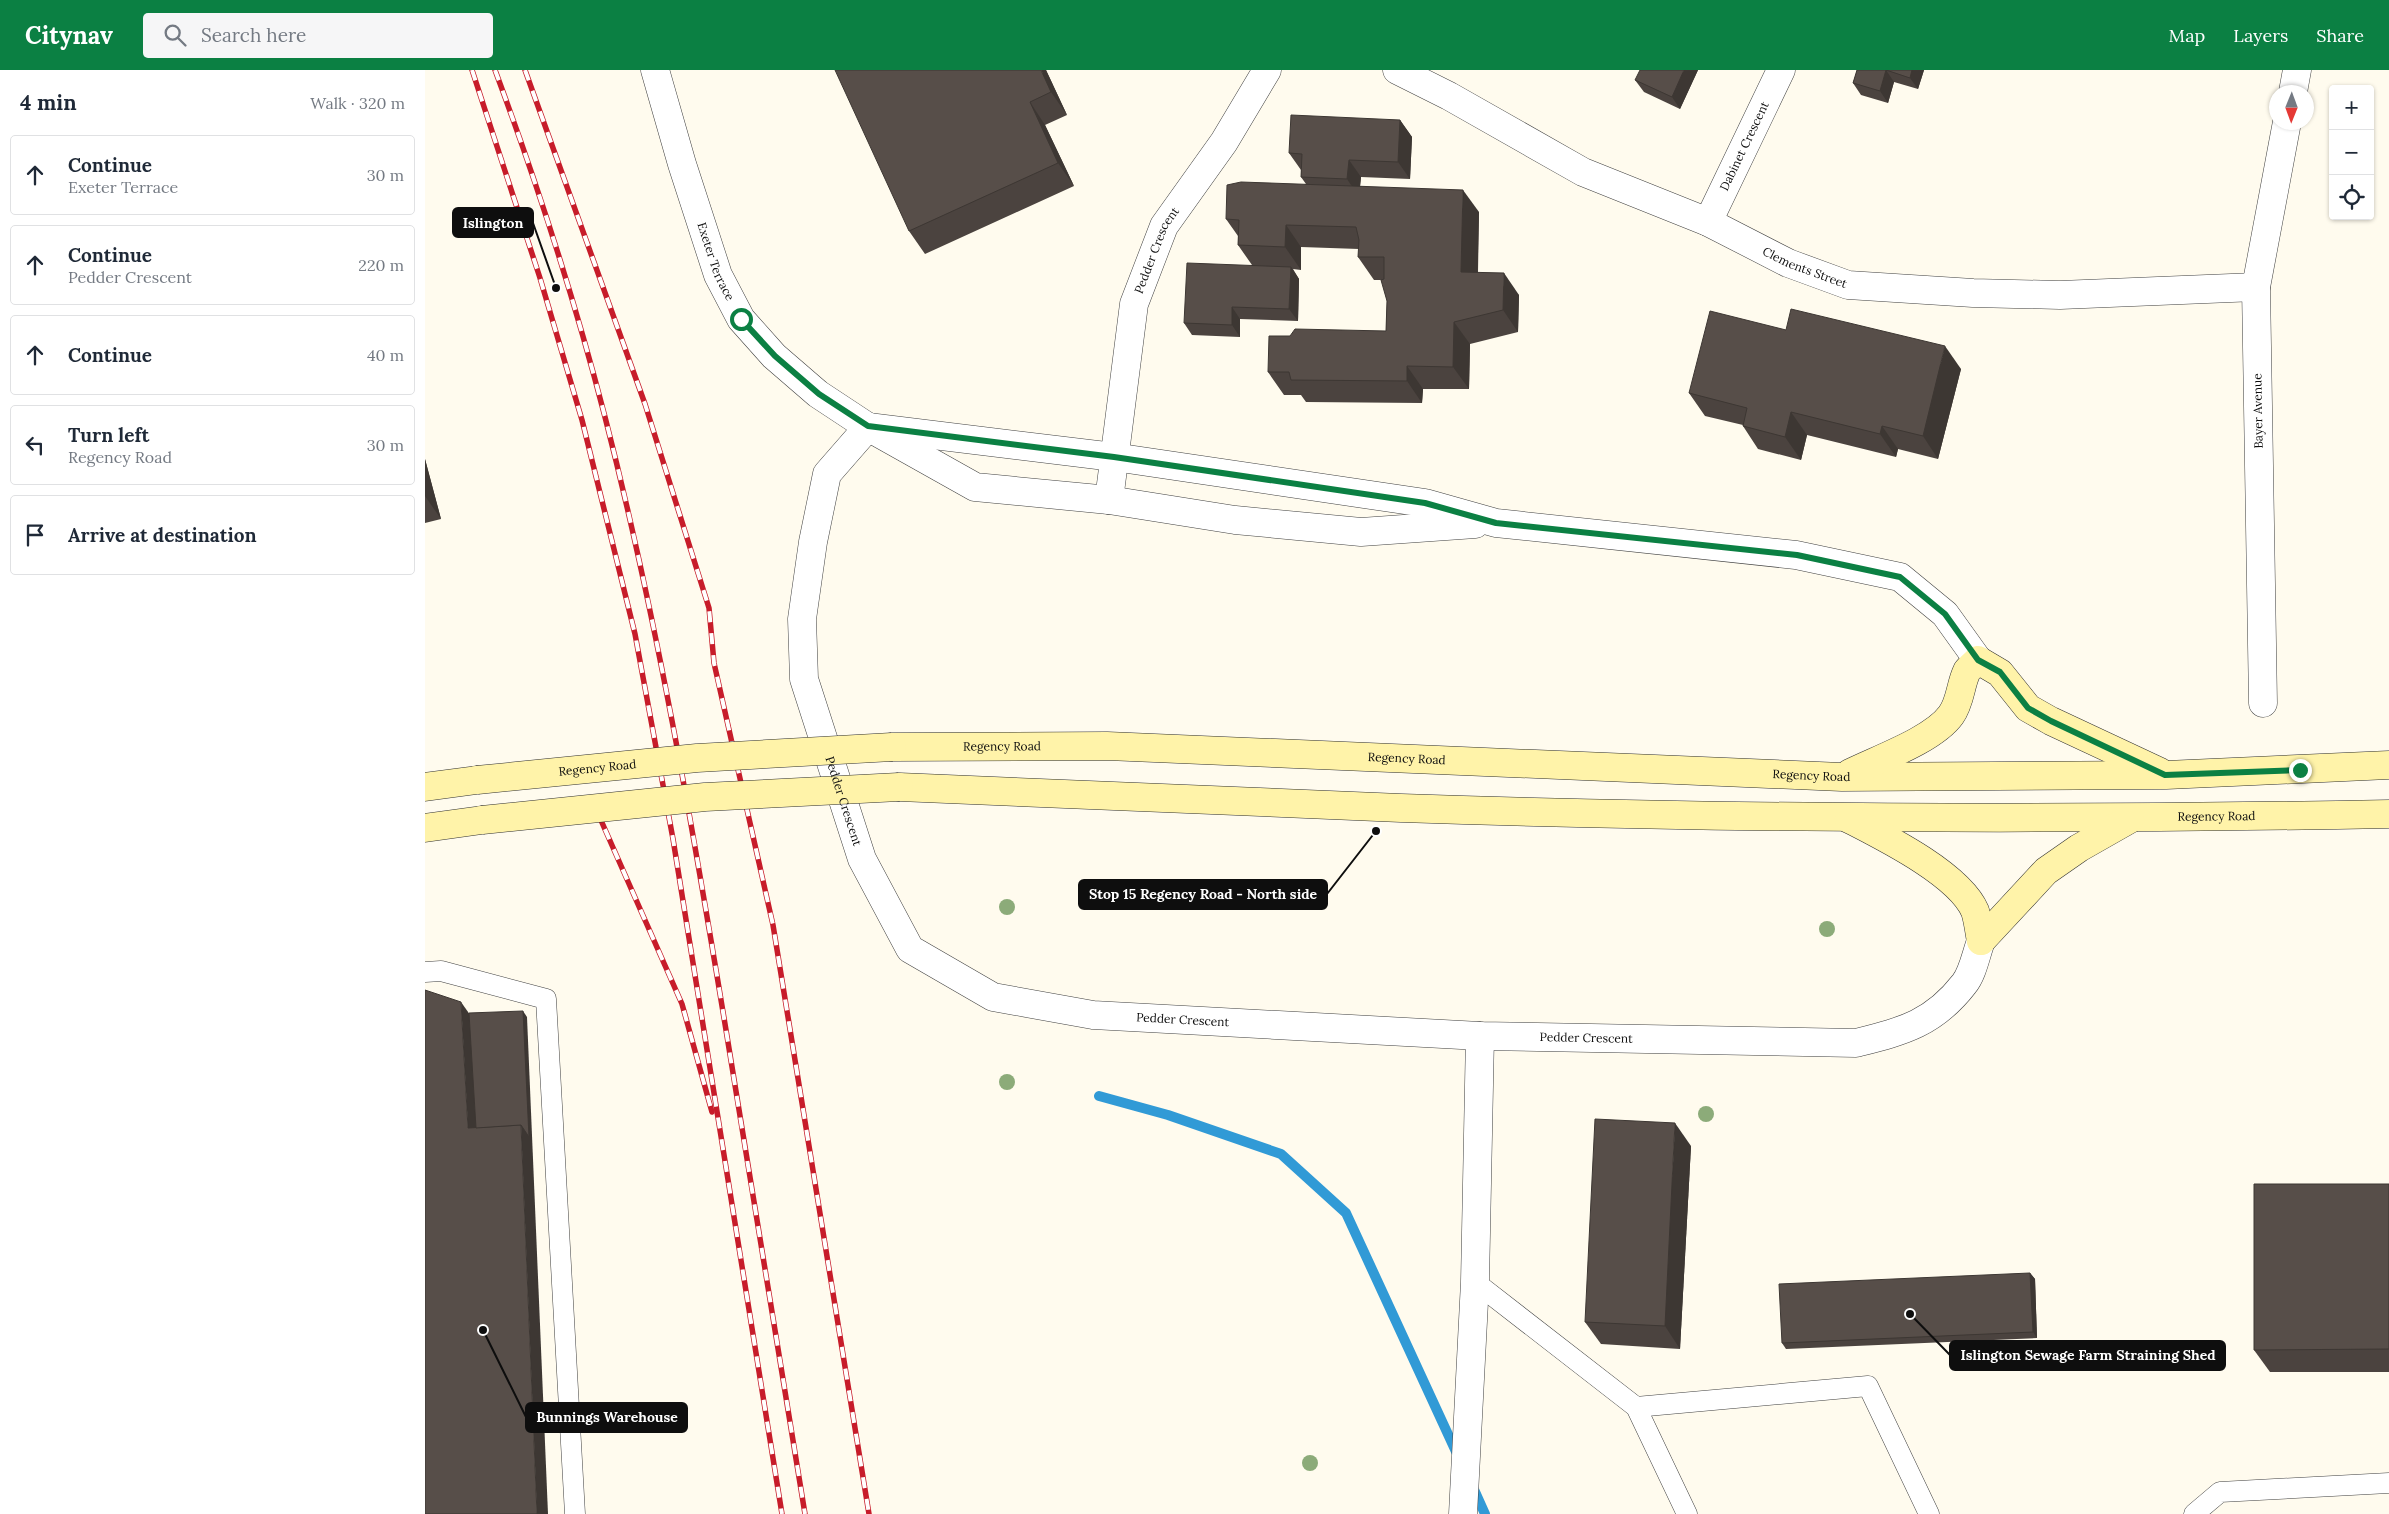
<!DOCTYPE html>
<html lang="en">
<head>
<meta charset="utf-8">
<style>
  :root { --surface:#fff; --page:#f6f6f7; --text:#1f2937; --muted:#747a83; --line:#e0e1e3; --accent:#0b8043 }
  body { margin:0; font-family:Lora,serif; background:var(--page); color:var(--text) }
  .controls { position:absolute; right:15px; top:15px; display:grid; overflow:hidden; border-radius:5px; box-shadow:0 1px 4px #0004 }
  .controls button { width:45px; height:45px; display:grid; place-items:center; padding:0; border:0; border-bottom:1px solid var(--line); background:var(--surface); color:var(--text); font:25px sans-serif }
  .compass { position:absolute; left:1844px; top:15px; width:45px; height:45px; border-radius:50%; background:var(--surface); box-shadow:0 1px 4px #0004; rotate:181deg }
  .stop { position:absolute; width:15px; height:15px; margin:-11px; border:4px solid #0b8043; border-radius:50%; background:#fff }
  .stop.end { background:#0b8043; border-color:#fff; box-shadow:0 1px 5px #0008 }
  .list { margin:0; padding:0; list-style:none }
  h2 { display:flex; justify-content:space-between; align-items:center; height:65px; margin:0; padding:0 20px; font-size:21px }
  h2 small { font-size:16px; font-weight:400; color:var(--muted) }
  .list li { display:grid; grid-template-columns:32px 1fr auto; gap:15px; align-items:center; box-sizing:border-box; height:80px; margin:0 10px 10px; padding:0 10px; border:1px solid var(--line); border-radius:5px }
  .list b { display:block; font-size:19px; white-space:nowrap }
  .list p { margin:0; font-size:16px; white-space:nowrap; color:var(--muted) }
  .list em { font-size:16px; font-style:normal; color:var(--muted) }
  .icon { flex:none; width:28px; height:28px; fill:none; stroke:currentColor; stroke-width:2; stroke-linecap:round; stroke-linejoin:round }
  .map { position:relative; flex:none; width:1964px; height:1444px; overflow:hidden }
  header { display:flex; align-items:center; gap:30px; box-sizing:border-box; height:70px; padding:0 25px; background:var(--accent); color:#fff }
  header strong { font-size:24px }
  nav { display:flex; gap:28px; margin-inline-start:auto; font-size:18px }
  .search { width:350px; height:45px; background:var(--page); display:flex; align-items:center; gap:12px; box-sizing:border-box; padding:0 18px; border-radius:5px; color:var(--muted); font-size:19px }
  main { display:flex }
  aside { flex:1; background:var(--surface) }
  .map>svg:first-child { display:block }
  .lines { fill:none; stroke-linecap:round; stroke-linejoin:round }
  .stream { stroke:#319ad6; stroke-width:10 }
  .service-casing { stroke:#414141; stroke-width:21 }
  .minor-casing { stroke:#414141; stroke-width:29 }
  .secondary-casing { stroke:#303030; stroke-width:29 }
  .service { stroke:#fff; stroke-width:20 }
  .minor { stroke:#fff; stroke-width:28 }
  .secondary { stroke:#fff3a9; stroke-width:28 }
  .rail-casing { stroke:#c71c2a; stroke-width:5.5 }
  .rail { stroke:#fff; stroke-width:4; stroke-dasharray:11; stroke-linecap:butt }
  .secondary-bridge-casing { stroke:#303030; stroke-width:29; stroke-linecap:butt }
  .secondary-bridge { stroke:#fff3a9; stroke-width:28 }
  .tree { fill:#8cab79 }
  .wall { fill:#4b433f }
  .shaded-wall { fill:#3d3733 }
  .building { fill:#574e49; stroke:#3d3733 }
  .route { stroke:#0b8043; stroke-width:6 }
  .labels { text-anchor:middle; stroke-width:5; stroke-linejoin:round; paint-order:stroke }
  .street-label { font-size:12px; fill:#0e0e0e; stroke:#fff }
  .leader { fill:none; stroke:#0e0e0e; stroke-width:2 }
  .callout-dot { fill:#0e0e0e; stroke:#fff; stroke-width:2 }
  .callout { fill:#0e0e0e; stroke:#0e0e0e; stroke-width:2 }
  .callout-label { font-size:14px; text-anchor:middle; font-weight:bold; fill:#fff }
</style>
</head>
<body>
<header>
<strong>Citynav</strong>
<div class="search"><svg class="icon" aria-label="search" viewBox="0 0 24 24"><circle cx="10" cy="10" r="6"/><path d="M15 15l6 6"/></svg>Search here</div>
<nav><a>Map</a><a>Layers</a><a>Share</a></nav>
</header>
<main>
<aside>
<h2>4 min<small>Walk · 320 m</small></h2>
<ul class="list">
<li><svg class="icon" aria-label="ahead" viewBox="0 0 24 24"><path d="M12 20V5M6 11l6-6 6 6"/></svg><div><b>Continue</b><p>Exeter Terrace</p></div><em>30 m</em></li>
<li><svg class="icon" aria-label="ahead" viewBox="0 0 24 24"><path d="M12 20V5M6 11l6-6 6 6"/></svg><div><b>Continue</b><p>Pedder Crescent</p></div><em>220 m</em></li>
<li><svg class="icon" aria-label="ahead" viewBox="0 0 24 24"><path d="M12 20V5M6 11l6-6 6 6"/></svg><div><b>Continue</b></div><em>40 m</em></li>
<li><svg class="icon" aria-label="left" viewBox="0 0 24 24"><path d="M17 20v-9H6M10 6l-5 5 5 5"/></svg><div><b>Turn left</b><p>Regency Road</p></div><em>30 m</em></li>
<li><svg class="icon" aria-label="arrive" viewBox="0 0 24 24"><path d="M6 21V4h12l-3 4 3 4H6"/></svg><div><b>Arrive at destination</b></div></li>
</ul>
</aside>
<div class="map">
<svg width="1964" height="1444" viewBox="0 0 1964 1444">
  <rect width="100%" height="100%" fill="#fffbee"/>
  <g class="lines">
    <g class="stream">
      <path d="M674,1026l69,19 113,39 65,59 112,243"/>
      <path d="M1047,1415l13,29"/>
    </g>
    <g class="service-casing">
      <g id="service">
        <path d="M0,902l16,-1 105,28 29,515"/>
        <path d="M1050,1212l161,125 51,107"/>
        <path d="M1211,1337l232,-21 61,128"/>
        <path d="M1769,1444l26,-22 169,-9"/>
      </g>
    </g>
    <g class="minor-casing">
      <g id="minor">
        <path id="s1" d="M230,0l27,94 36,111 23,44 33,37 44,38 50,33 107,60 134,13 126,20 126,12 114,-8"/>
        <path id="s2" d="M972,0l52,26 134,76 125,50 80,41 60,22 125,8 87,2 196,-8"/>
        <path d="M1868,22l4,-22"/>
        <path id="s3" d="M1283,152l73,-152"/>
        <path id="s4" d="M443,357l-41,47 -14,68 -11,77 2,60 58,180 48,90 83,48 100,18 387,21 376,7c47,-12 77,-19 108,-59 9,-11 12,-30 17,-43"/>
        <path d="M443,357l246,30 311,46 71,20 300,32 104,22 45,37 33,46"/>
        <path id="s5" d="M684,430l25,-196 30,-78 60,-84 43,-72"/>
        <path d="M1838,633l-7,-416 31,-165"/>
        <path d="M1038,1444l12,-232 5,-246"/>
      </g>
    </g>
    <g class="secondary-casing">
      <g id="secondary">
        <path id="s6" d="M467,677l215,-1 735,31 324,-2 223,-10"/>
        <path d="M1425,703c28,-14 83,-33 101,-58 10,-14 9,-30 16,-44 3,-4 8,-8 11,-11l22,13 28,35 23,13 109,51"/>
        <path d="M0,717l52,-7"/>
        <path id="s7" d="M474,717c167,7 334,15 502,21 329,11 659,12 988,6"/>
        <path d="M1424,749c35,18 110,55 126,92 3,9 4,20 6,30"/>
        <path d="M0,758l57,-8"/>
        <path d="M1556,871l65,-70 33,-23 51,-29"/>
      </g>
    </g>
    <use href="#service" class="service"/>
    <use href="#minor" class="minor"/>
    <use href="#secondary" class="secondary"/>
    <g class="rail-casing">
      <g id="rail">
        <path d="M47,0l68,208 42,142 53,214 38,205 109,675"/>
        <path d="M70,0c42,113 80,231 110,347 52,202 87,407 121,613 26,161 53,323 79,484"/>
        <path d="M100,0l120,334 64,204 5,55 59,262 96,589"/>
        <path d="M171,739l86,195 30,108"/>
      </g>
    </g>
    <use href="#rail" class="rail"/>
    <g class="secondary-bridge-casing">
      <g id="secondary-bridge">
        <path id="s8" d="M52,710l220,-22 195,-11"/>
        <path d="M57,750l223,-23 194,-10"/>
      </g>
    </g>
    <use href="#secondary-bridge" class="secondary-bridge"/>
  </g>
  <g class="tree">
    <circle cx="582" cy="837" r="8"/>
    <circle cx="1402" cy="859" r="8"/>
    <circle cx="582" cy="1012" r="8"/>
    <circle cx="1281" cy="1044" r="8"/>
    <circle cx="885" cy="1393" r="8"/>
  </g>
  <g class="wall">
    <path d="M621,0l21,45 -22,10 29,61 -149,68 -16,-23z"/>
    <path d="M1273,0l-18,39 -36,-17 -9,-12z"/>
    <path d="M1432,0h67l-6,19 -24,-7 -6,21 -27,-8 -8,-12z"/>
    <path d="M975,50l12,17 -2,42 -49,-2 -1,9 119,26 -1,60 41,23 -1,37 -48,12 -1,45h-46l-1,14 -116,-1 -5,-7h-17l-16,-23 22,-36 96,-5 1,-30 -5,-21h-8l-16,-23 1,-8 -58,-2v23l-8,-1 6,10 -1,42 -58,-2v18l-48,-2 -8,-12 68,-58 -14,-20v-9l-12,-17 80,-35 -5,-7v-7l-12,-17z"/>
    <path d="M1361,260l175,39 -23,90 -40,-10 -2,8 -89,-22 -6,25 -43,-11 -15,-23v-1l-38,-9 -16,-23z"/>
    <path d="M0,389l16,60 -16,4z"/>
    <path d="M1266,1076l-11,203 -79,-5 -16,-22z"/>
    <path d="M1964,1114v188h-119l-16,-22z"/>
    <path d="M1605,1203l5,6 2,59 -251,11 -4,-6z"/>
  </g>
  <g class="shaded-wall">
    <path d="M616,0h5l21,45 -16,-23z"/>
    <path d="M1259,0h14l-18,39 -8,-12z"/>
    <path d="M1461,0l8,12 -6,21 -8,-12z"/>
    <path d="M1487,0h12l-6,19 -8,-11z"/>
    <path d="M605,32l15,23 29,61 -16,-23z"/>
    <path d="M975,50l12,17 -2,42 -12,-17z"/>
    <path d="M924,90l12,17 -2,20 -12,-18z"/>
    <path d="M1038,120l16,22 -2,83 -16,-23z"/>
    <path d="M861,155l15,22v23l-16,-23z"/>
    <path d="M866,197l8,12 -1,42 -9,-12z"/>
    <path d="M1079,203l15,22 -1,37 -15,-22z"/>
    <path d="M807,237l8,12v18l-8,-12z"/>
    <path d="M1029,252l16,22 -1,45 -16,-22z"/>
    <path d="M1520,276l16,23 -23,90 -15,-23z"/>
    <path d="M982,296l16,23 -1,14 -15,-22z"/>
    <path d="M1366,342l16,23 -6,25 -16,-23z"/>
    <path d="M1457,356l16,23 -2,8 -16,-23z"/>
    <path d="M0,389l16,60 -16,-23z"/>
    <path d="M36,932l12,17 7,120 -12,-11z"/>
    <path d="M98,941l4,6 21,497h-11l-16,-389z"/>
    <path d="M1250,1053l16,23 -11,203 -15,-23z"/>
    <path d="M1605,1203l5,6 2,59 -4,-6z"/>
  </g>
  <g class="building">
    <path d="M410,0h206l10,22 -21,10 28,61 -149,68z"/>
    <path d="M1215,0h44l-12,27 -37,-17z"/>
    <path d="M1432,0h55l-2,8 -24,-8 -6,21 -27,-8z"/>
    <path d="M866,45l109,5 -2,42 -49,-2 -2,19 -46,-2 1,-23 -13,-1z"/>
    <path d="M816,112l222,8 -2,82 43,1 -1,37 -49,12 -1,45 -46,-1v15l-116,-1 -2,-8h-21l1,-36h21l5,-7 91,2 1,-30 -6,-21 3,-1v-22h-26l1,-17 -3,-13 -70,-2 -1,22 -47,-2 1,-25 -13,-1 1,-34z"/>
    <path d="M762,193l104,4 -2,42 -57,-2v18l-48,-2z"/>
    <path d="M1366,239l154,37 -22,90 -41,-10 -2,8 -89,-22 -6,25 -42,-11 4,-18 -58,-15 21,-82 76,19z"/>
    <path d="M0,920l36,12 7,126 53,-3 16,389h-112z"/>
    <path d="M98,941l6,126 -8,-12 -45,3 -7,-115z"/>
    <path d="M1170,1049l80,4 -10,203 -80,-4z"/>
    <path d="M1829,1114h135v165l-135,1z"/>
    <path d="M1605,1203l3,59 -251,11 -3,-59z"/>
  </g>
  <g class="lines">
    <path class="route" d="M316,249l34,37 44,38 49,32 246,31 311,46 71,20 301,32 103,22 45,37 33,46 22,12 28,36 23,13 114,54 135,-5"/>
  </g>
  <g class="labels">
    <g class="street-label">
      <text dy="4" stroke="none"><textPath href="#s3" startOffset="84">Dabinet Crescent</textPath></text>
      <text dy="4" stroke="none"><textPath href="#s5" startOffset="256">Pedder Crescent</textPath></text>
      <text dy="4" stroke="none"><textPath href="#s1" startOffset="201">Exeter Terrace</textPath></text>
      <text dy="4" stroke="none"><textPath href="#s2" startOffset="454">Clements Street</textPath></text>
      <text transform="translate(1833 341) rotate(-91)" y="4">Bayer Avenue</text>
      <text dy="4" stroke="none"><textPath href="#s6" startOffset="110">Regency Road</textPath></text>
      <text dy="4" stroke="none"><textPath href="#s6" startOffset="515">Regency Road</textPath></text>
      <text dy="4" stroke="none"><textPath href="#s8" startOffset="121">Regency Road</textPath></text>
      <text dy="4" stroke="none"><textPath href="#s6" startOffset="920">Regency Road</textPath></text>
      <text dy="4" stroke="none"><textPath href="#s4" startOffset="398">Pedder Crescent</textPath></text>
      <text dy="4" stroke="none"><textPath href="#s7" startOffset="1318">Regency Road</textPath></text>
      <text dy="4" stroke="none"><textPath href="#s4" startOffset="848">Pedder Crescent</textPath></text>
      <text dy="4" stroke="none"><textPath href="#s4" startOffset="1252">Pedder Crescent</textPath></text>
    </g>
  </g>
  <path class="leader" d="M131 218L108 153M951 761L902 824M1485 1244L1525 1285M58 1260L101 1347"/>
  <g class="callout-dot">
    <circle cx="131" cy="218" r="5"/>
    <circle cx="951" cy="761" r="5"/>
    <circle cx="1485" cy="1244" r="5"/>
    <circle cx="58" cy="1260" r="5"/>
  </g>
  <g class="callout">
    <rect x="28" y="138" width="80" height="29" rx="5"/>
    <rect x="654" y="810" width="248" height="29" rx="5"/>
    <rect x="1525" y="1271" width="275" height="29" rx="5"/>
    <rect x="101" y="1333" width="161" height="29" rx="5"/>
  </g>
  <g class="callout-label">
    <text x="68" y="158">Islington</text>
    <text x="778" y="829">Stop 15 Regency Road - North side</text>
    <text x="1663" y="1290">Islington Sewage Farm Straining Shed</text>
    <text x="182" y="1352">Bunnings Warehouse</text>
  </g>
</svg>
<div class="controls">
<button>+</button>
<button>−</button>
<button><svg class="icon" aria-label="locate" viewBox="0 0 24 24"><circle cx="12" cy="12" r="6"/><path d="M12 2v4M12 18v4M2 12h4M18 12h4"/></svg></button>
</div>
<svg class="compass" viewBox="-18 -18 36 36"><path d="M0-13l5 13h-10z" fill="#e53935"/><path d="M0 13l5-13h-10z" fill="#747a83"/></svg>
<div class="stop" style="left:316px;top:249px"></div>
<div class="stop end" style="left:1875px;top:700px"></div>
</div>
</main>
</body>
</html>
